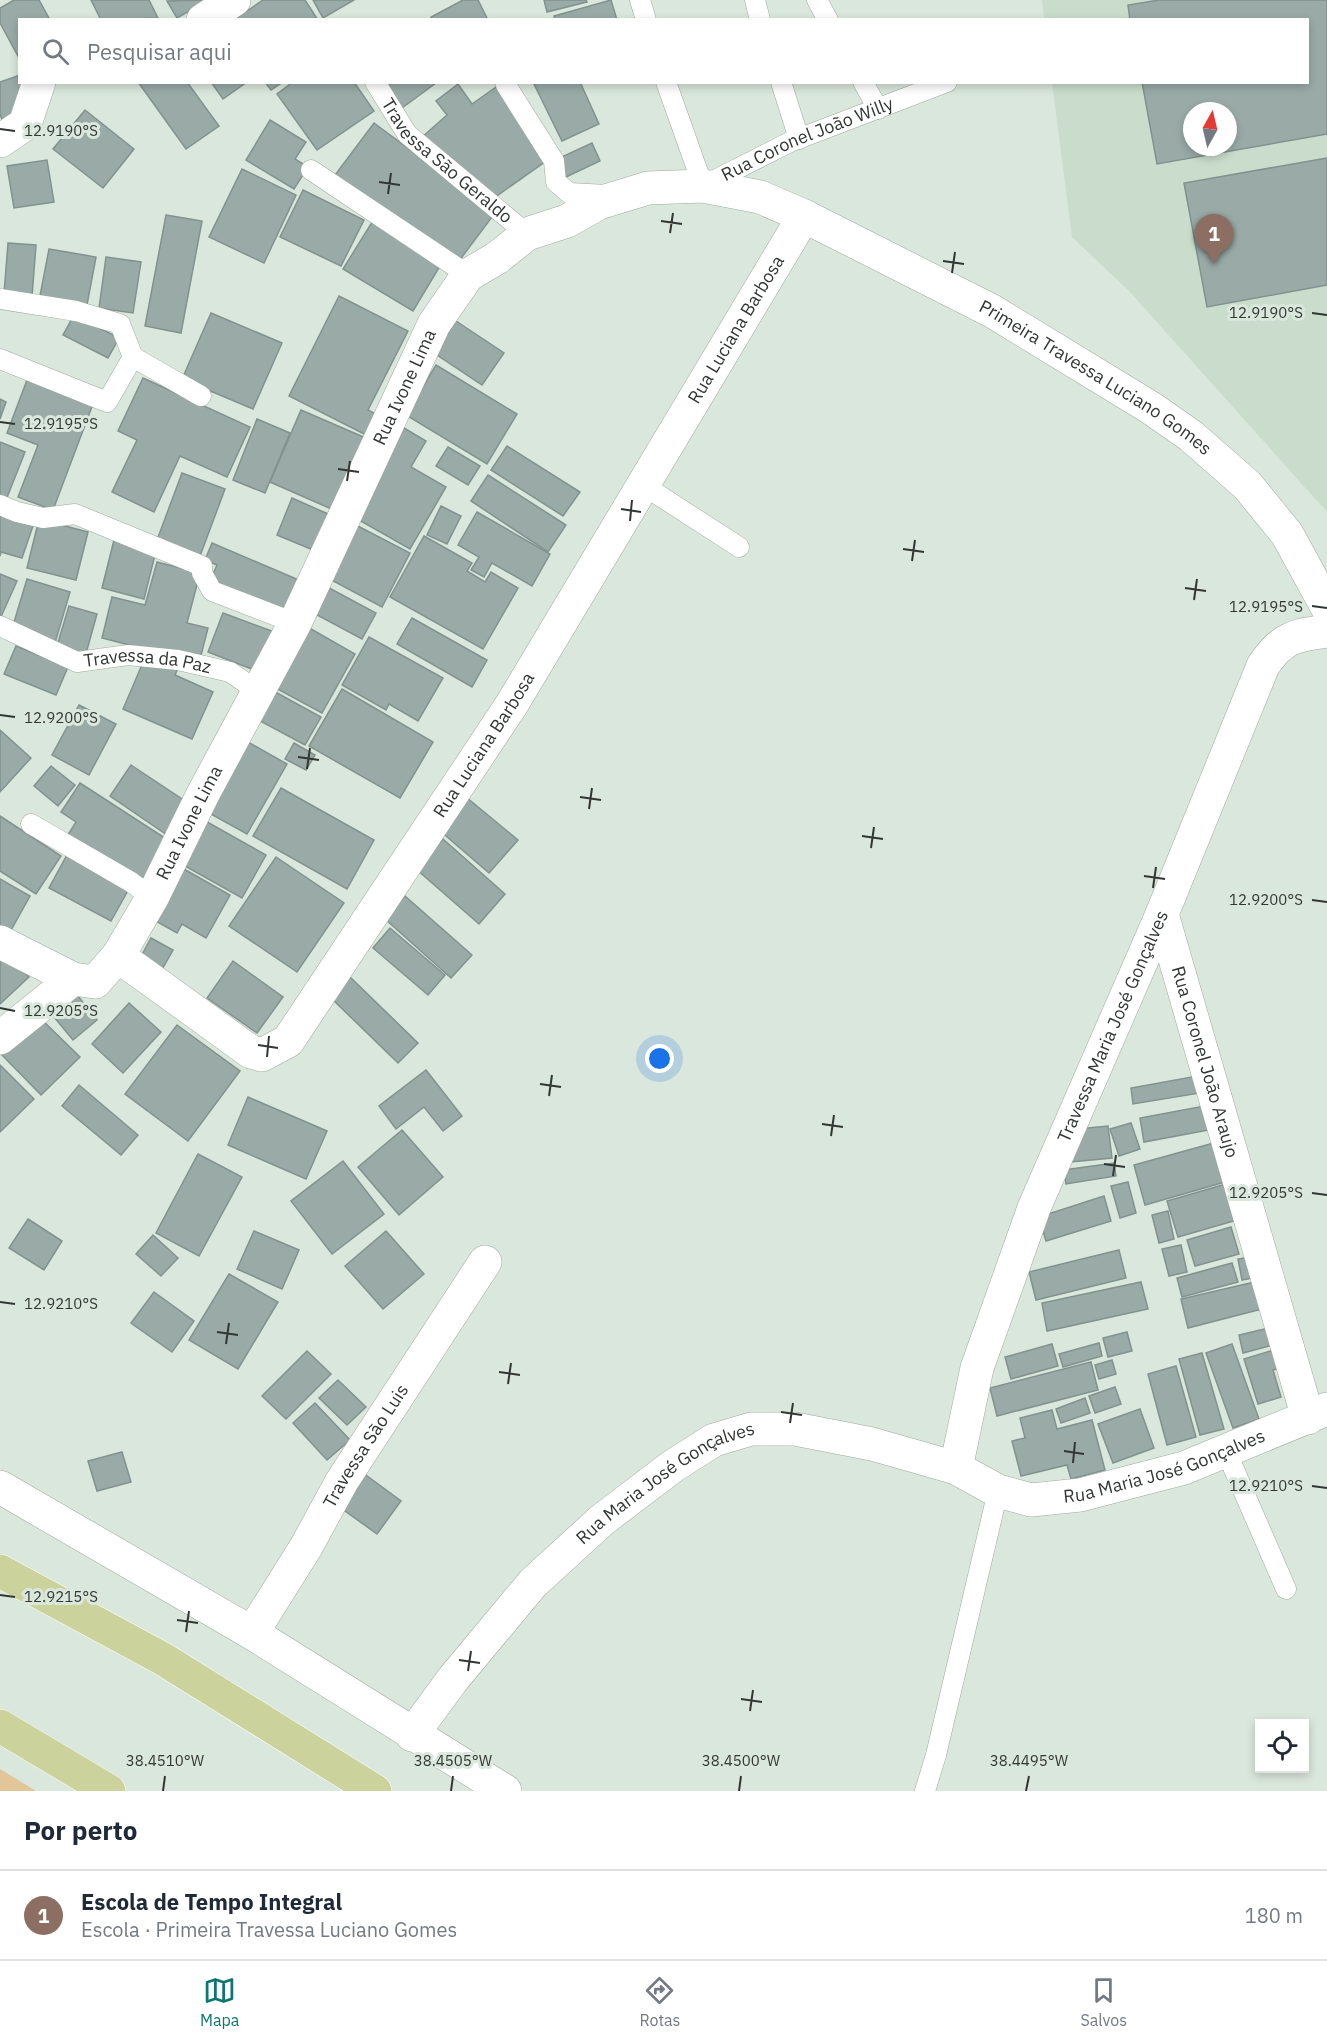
<!DOCTYPE html>
<html lang="pt">
<head>
<meta charset="utf-8">
<style>
  :root { --surface:#fff; --page:#f2f2f3; --text:#1f2937; --muted:#747a83; --line:#e0e1e3; --accent:#0f766e }
  body { margin:0; font-family:"IBM Plex Sans",sans-serif; background:var(--page); color:var(--text) }
  .controls { position:absolute; right:18px; bottom:18px; display:grid; overflow:hidden; border-radius:0px; box-shadow:0 3px 9px #0003 }
  .controls button { width:54px; height:54px; display:grid; place-items:center; padding:0; border:0; border-bottom:2px solid var(--line); background:var(--surface); color:var(--text); font:30px sans-serif }
  .compass { position:absolute; left:1183px; top:102px; width:54px; height:54px; border-radius:50%; background:var(--surface); box-shadow:0 3px 9px #0003; rotate:8deg }
  .you { position:absolute; left:660px; top:1059px; width:21px; height:21px; margin:-15px; border:4px solid #fff; border-radius:50%; background:#1a73e8; box-shadow:0 0 0 9px #1a73e833 }
  .badge { display:grid; place-items:center; width:39px; height:39px; border-radius:50%; background:var(--accent); color:#fff; font-size:20px; font-weight:700 }
  .pin { position:absolute; translate:-50% -50px; filter:drop-shadow(0 2px 3px #0008) }
  .pin::after { content:''; position:absolute; top:32px; width:21px; height:18px; background:inherit; clip-path:polygon(0 0,100% 0,50% 100%) }
  .list { margin:0; padding:0; list-style:none }
  h2 { display:flex; justify-content:space-between; align-items:center; height:78px; margin:0; padding:0 24px; font-size:26px }
  h2 small { font-size:20px; font-weight:400; color:var(--muted) }
  .list li { display:grid; grid-template-columns:39px 1fr auto; gap:18px; align-items:center; box-sizing:border-box; height:90px; padding:0 24px; border-top:2px solid var(--line) }
  .list b { display:block; font-size:22px; white-space:nowrap }
  .list p { margin:0; font-size:20px; white-space:nowrap; color:var(--muted) }
  .list em { font-size:20px; font-style:normal; color:var(--muted) }
  .icon { flex:none; width:33px; height:33px; fill:none; stroke:currentColor; stroke-width:2; stroke-linecap:round; stroke-linejoin:round }
  .map { position:relative; flex:none; width:1327px; height:1791px; overflow:hidden }
  .search { position:absolute; background:var(--surface); box-shadow:0 3px 9px #0003; left:18px; right:18px; top:18px; height:66px; display:flex; align-items:center; gap:15px; box-sizing:border-box; padding:0 21px; border-radius:0px; color:var(--muted); font-size:22px }
  .sheet { height:168px; background:var(--surface) }
  nav { display:flex; justify-content:space-around; align-items:center; box-sizing:border-box; height:84px; border-top:2px solid var(--line); background:var(--surface); font-size:16px; color:var(--muted) }
  nav a { display:grid; justify-items:center; gap:3px }
  nav .on { color:var(--accent) }
  .map>svg:first-child { display:block }
  .built { fill:#caddcc; fill-rule:evenodd }
  .green { fill:#e1c69a }
  .building { fill:#99aaa7; stroke:#81928f; stroke-width:1.5; fill-rule:evenodd }
  .lines { fill:none; stroke-linecap:round; stroke-linejoin:round }
  .lane-casing { stroke:#9faaa0; stroke-width:21 }
  .street-casing { stroke:#9faaa0; stroke-width:34 }
  .primary-casing { stroke:#fff; stroke-width:34 }
  .lane { stroke:#fff; stroke-width:20 }
  .street { stroke:#fff; stroke-width:33 }
  .primary { stroke:#ccd29b; stroke-width:33 }
  .ticks { fill:none; stroke:#323733; stroke-width:2 }
  .labels { text-anchor:middle; stroke-width:6; stroke-linejoin:round; paint-order:stroke }
  .street-label { font-size:18px; fill:#323733; stroke:#dae7dc }
  .ticks-label { font-size:15px; text-anchor:middle; fill:#323733; stroke:#dae7dc; stroke-width:6; stroke-linejoin:round; paint-order:stroke }
</style>
</head>
<body>
<div class="map">
<svg width="1327" height="1791" viewBox="0 0 1327 1791">
  <rect width="100%" height="100%" fill="#dae7dc"/>
  <path class="built" d="M1042,0h285v512l-198,-221 -57,-54 -20,-154 256,-1v-62l-264,-1zM1192,111h36v36h-36z"/>
  <path class="green" d="M0,1769l36,22h-36z"/>
  <g class="building">
    <path d="M14,0h25l11,20h-30l-1,38 -19,-35v-15z"/>
    <path d="M91,0h58l9,18 -57,2z"/>
    <path d="M203,0l2,2 -28,16 -10,-17z"/>
    <path d="M263,0h42l13,20h-84z"/>
    <path d="M313,0h41l-31,18z"/>
    <path d="M463,0h15l10,20h-56l-1,-3z"/>
    <path d="M544,0h42l1,2 -40,10z"/>
    <path d="M611,0l6,20h-62l-1,-4z"/>
    <path d="M1159,0h168v134l-170,30 -15,-82h166v-62h-178l-2,-15zM1192,111h36v36h-36z"/>
    <path d="M20,75v7h8l-2,39 -21,7 -5,-14v-32z"/>
    <path d="M138,82h49l32,44 -33,23z"/>
    <path d="M211,82h36l-24,17z"/>
    <path d="M265,82h18l-12,8z"/>
    <path d="M293,82h61l20,29 -57,39 -40,-56z"/>
    <path d="M384,82l52,1 -34,25z"/>
    <path d="M533,82h47l19,42 -37,17z"/>
    <path d="M458,84l14,20 24,-17 53,72 -58,41 -71,-61 27,-24 -11,-14z"/>
    <path d="M85,110l49,39 -31,39 -50,-39z"/>
    <path d="M270,120l36,22 -11,17 13,8 -14,22 -48,-29z"/>
    <path d="M374,123l121,90 -39,52 -121,-90z"/>
    <path d="M592,143l8,18 -36,17 -9,-18z"/>
    <path d="M1327,158v127l-120,22 -23,-124z"/>
    <path d="M47,160l7,42 -40,6 -7,-42z"/>
    <path d="M242,169l54,26 -32,68 -55,-26z"/>
    <path d="M303,190l61,30 -23,46 -61,-29z"/>
    <path d="M166,215l36,6 -21,112 -36,-7z"/>
    <path d="M374,219l69,42 -30,50 -70,-42z"/>
    <path d="M8,243l28,2 -4,52 -28,-3z"/>
    <path d="M49,249l47,8 -10,53 -47,-9z"/>
    <path d="M106,257l35,5 -8,51 -34,-5z"/>
    <path d="M339,296l69,35 -40,79 15,8 -11,20 -83,-42z"/>
    <path d="M211,313l71,30 -29,66 -71,-30z"/>
    <path d="M74,315l45,23 -11,20 -45,-23z"/>
    <path d="M456,321l48,32 -22,32 -48,-32z"/>
    <path d="M436,365l81,49 -30,50 -81,-49z"/>
    <path d="M143,378l107,49 -23,50 -47,-21 -26,56 -42,-20 25,-52 -19,-9z"/>
    <path d="M27,380l66,24 -40,106 -35,-13 20,-52 -31,-12z"/>
    <path d="M0,399l6,3 -6,17z"/>
    <path d="M301,410l67,29 -32,72 -66,-29z"/>
    <path d="M257,419l33,14 -25,60 -32,-13z"/>
    <path d="M404,428l22,13 -15,26 35,20 -36,62 -58,-33z"/>
    <path d="M0,442l25,10 -19,48 -6,-2z"/>
    <path d="M507,446l73,46 -17,24 -72,-46z"/>
    <path d="M448,447l32,19 -12,19 -32,-19z"/>
    <path d="M182,473l43,16 -25,67 -43,-16z"/>
    <path d="M488,475l78,50 -18,27 -77,-51z"/>
    <path d="M292,498l36,16 -15,36 -36,-15z"/>
    <path d="M441,506l20,10 -14,28 -20,-9z"/>
    <path d="M0,512l34,11 -12,35 -21,-6 -1,4z"/>
    <path d="M477,512l73,42 -18,32 -40,-23 -8,14 -13,-7 8,-13 -21,-12z"/>
    <path d="M39,519l49,13 -12,48 -49,-12z"/>
    <path d="M350,522l60,31 -28,54 -60,-32z"/>
    <path d="M424,536l48,27 -5,8 18,11 6,-10 27,16 -35,61 -93,-52z"/>
    <path d="M114,540l42,11 -12,48 -42,-11z"/>
    <path d="M212,543l89,38 -14,33 -77,-33 7,-16 -12,-5z"/>
    <path d="M157,562l43,11 -13,50 21,5 -9,35 -97,-25 10,-41 33,8z"/>
    <path d="M0,574l17,7 -17,38z"/>
    <path d="M27,579l43,13 -15,51 -43,-14z"/>
    <path d="M318,582l58,31 -14,26 -58,-31z"/>
    <path d="M69,606l28,8 -12,43 -29,-8z"/>
    <path d="M223,613l54,20 -15,40 -54,-21z"/>
    <path d="M412,618l75,42 -15,27 -75,-43z"/>
    <path d="M304,625l51,29 -33,59 -52,-28z"/>
    <path d="M369,637l74,41 -25,43 -29,-17 -3,6 -44,-25z"/>
    <path d="M16,646l52,21 -12,28 -52,-21z"/>
    <path d="M144,660l35,6 -4,9 38,17 -21,47 -69,-30z"/>
    <path d="M268,688l53,29 -16,28 -52,-28z"/>
    <path d="M342,689l91,53 -33,56 -91,-52z"/>
    <path d="M79,705l37,19 -27,51 -37,-20z"/>
    <path d="M0,730l31,28 -31,34z"/>
    <path d="M239,737l48,27 -40,70 -47,-26z"/>
    <path d="M294,743l21,12 -9,15 -21,-11z"/>
    <path d="M131,765l57,38 -21,32 -57,-39z"/>
    <path d="M51,766l24,19 -17,21 -24,-20z"/>
    <path d="M80,783l88,57 -29,45 -73,-47 10,-16 -15,-10z"/>
    <path d="M281,788l93,52 -27,49 -94,-53z"/>
    <path d="M460,792l58,48 -29,33 -57,-49z"/>
    <path d="M0,816l61,40 -25,38 -36,-23z"/>
    <path d="M200,818l66,37 -24,43 -66,-37z"/>
    <path d="M443,839l62,55 -26,30 -63,-55z"/>
    <path d="M68,853l63,32 -20,36 -62,-33z"/>
    <path d="M276,857l68,46 -47,69 -68,-46z"/>
    <path d="M175,864l55,31 -24,43 -24,-14 -5,9 -32,-18z"/>
    <path d="M0,879l30,17 -20,36 -10,-6z"/>
    <path d="M405,896l67,59 -21,23 -66,-59z"/>
    <path d="M390,928l55,47 -17,20 -55,-47z"/>
    <path d="M151,938l22,12 -13,23 -22,-11z"/>
    <path d="M3,950l26,27 -29,27v-51z"/>
    <path d="M233,961l50,36 -26,36 -50,-35z"/>
    <path d="M350,977l68,66 -20,20 -68,-66z"/>
    <path d="M74,991l23,29 -24,20 -24,-29z"/>
    <path d="M129,1003l32,29 -38,41 -31,-29z"/>
    <path d="M38,1016l42,41 -39,38 -41,-42z"/>
    <path d="M177,1025l63,46 -52,70 -63,-47z"/>
    <path d="M0,1065l34,34 -34,33z"/>
    <path d="M426,1070l36,46 -19,15 -19,-24 -28,22 -17,-23z"/>
    <path d="M1197,1076l3,17 -67,11 -2,-16z"/>
    <path d="M79,1085l59,50 -17,20 -59,-49z"/>
    <path d="M248,1097l79,34 -21,48 -78,-34z"/>
    <path d="M1204,1106l5,24 -65,12 -4,-24z"/>
    <path d="M1131,1123l9,26 -21,7 -9,-27z"/>
    <path d="M1108,1126l4,32 -41,4 -3,-32z"/>
    <path d="M402,1130l41,47 -44,38 -41,-48z"/>
    <path d="M1221,1141l11,39 -87,25 -11,-40z"/>
    <path d="M198,1154l44,23 -43,79 -43,-23z"/>
    <path d="M343,1161l41,53 -52,40 -41,-53z"/>
    <path d="M1114,1163l2,13 -50,8 -2,-14z"/>
    <path d="M1128,1182l8,31 -16,5 -9,-32z"/>
    <path d="M1226,1184l11,36 -59,17 -11,-36z"/>
    <path d="M1104,1196l7,25 -65,20 -7,-24z"/>
    <path d="M1168,1211l6,28 -15,4 -7,-28z"/>
    <path d="M28,1219l34,22 -18,29 -35,-22z"/>
    <path d="M1231,1227l8,27 -44,12 -8,-26z"/>
    <path d="M254,1231l45,19 -17,39 -45,-20z"/>
    <path d="M386,1231l38,43 -41,35 -38,-43z"/>
    <path d="M153,1235l25,23 -17,18 -25,-22z"/>
    <path d="M1181,1245l6,27 -18,4 -7,-27z"/>
    <path d="M1119,1250l7,28 -90,22 -7,-28z"/>
    <path d="M1254,1256l4,21 -16,3 -4,-21z"/>
    <path d="M1232,1263l6,19 -56,15 -5,-19z"/>
    <path d="M229,1274l49,28 -40,67 -49,-29z"/>
    <path d="M1259,1281l7,27 -78,20 -7,-29z"/>
    <path d="M1141,1282l7,27 -101,22 -5,-28z"/>
    <path d="M154,1292l40,29 -22,31 -41,-29z"/>
    <path d="M1269,1328l4,17 -30,8 -4,-18z"/>
    <path d="M1127,1332l5,19 -24,6 -5,-19z"/>
    <path d="M1099,1343l3,13 -39,11 -4,-13z"/>
    <path d="M1052,1344l6,22 -47,13 -6,-22z"/>
    <path d="M1232,1344l27,75 -26,9 -27,-75z"/>
    <path d="M1277,1349l6,18 -10,3 8,27 -23,7 -14,-45z"/>
    <path d="M307,1351l24,23 -45,45 -24,-23z"/>
    <path d="M1202,1353l22,76 -24,6 -21,-76z"/>
    <path d="M1112,1360l4,14 -17,5 -4,-14z"/>
    <path d="M1091,1362l7,28 -101,26 -7,-28z"/>
    <path d="M1176,1366l20,71 -29,8 -19,-71z"/>
    <path d="M338,1380l28,27 -19,18 -28,-27z"/>
    <path d="M1115,1387l6,17 -26,9 -6,-17z"/>
    <path d="M1085,1398l5,15 -29,10 -5,-14z"/>
    <path d="M315,1403l35,37 -23,20 -34,-37z"/>
    <path d="M1140,1409l14,39 -41,15 -15,-39z"/>
    <path d="M1052,1410l5,19 35,-9 13,50 -34,9 -4,-14 -46,11 -9,-35 13,-3 -5,-20z"/>
    <path d="M122,1452l9,30 -34,9 -9,-30z"/>
    <path d="M359,1470l42,31 -24,33 -43,-31z"/>
  </g>
  <g class="lines">
    <g class="lane-casing">
      <g id="lane">
        <path d="M640,0l6,20"/>
        <path d="M755,0l5,20"/>
        <path d="M817,0l11,20"/>
        <path id="s1" d="M375,82l32,52 120,100"/>
        <path id="s2" d="M666,82l37,104 87,-44 157,-60"/>
        <path d="M781,82l18,57"/>
        <path d="M863,82l15,27"/>
        <path d="M506,85l48,76 2,21 13,11 38,2"/>
        <path d="M311,170l157,105"/>
        <path d="M0,299l76,12 44,13 13,33 68,39"/>
        <path d="M0,359l107,43 26,-45"/>
        <path d="M643,485l96,62"/>
        <path d="M0,505l17,7 26,6 32,-4 127,52v7l10,18 83,32"/>
        <path id="s3" d="M0,626l77,36 51,-7 50,5 52,12 29,20"/>
        <path d="M31,824l100,58 21,16"/>
        <path d="M1226,1451l60,138"/>
        <path d="M925,1791l11,-36 62,-264"/>
      </g>
    </g>
    <g class="street-casing">
      <g id="street">
        <path d="M203,20l31,-20"/>
        <path d="M0,141l25,-17 14,-42"/>
        <path id="s4" d="M1162,914l146,504"/>
        <path id="s5" d="M0,942l73,37 22,3 23,-26 34,-58 51,-104 92,-171 139,-299 34,-49 29,-17 30,-24 40,-13 32,-18 49,-15 55,-2 57,11 44,19 188,95 159,97 40,28 56,49 40,49 40,73"/>
        <path id="s6" d="M118,956l133,96 11,3 26,-14 224,-337 292,-488"/>
        <path d="M0,1038l73,-59"/>
        <path id="s7" d="M956,1468l21,-100 57,-160 128,-294 101,-248c18,-28 32,-31 64,-35"/>
        <path d="M0,1487l252,146 253,158"/>
        <path id="s8" d="M252,1633l54,-86 36,-66 143,-219"/>
        <path id="s9" d="M412,1735l41,-56 80,-96 69,-63 71,-54 41,-26 37,-11h44l77,15 84,24 42,23 33,9 49,-5 104,-27 143,-59"/>
      </g>
    </g>
    <g class="primary-casing">
      <g id="primary">
        <path d="M0,1571l163,88 212,132"/>
        <path d="M0,1726l109,65"/>
      </g>
    </g>
    <use href="#lane" class="lane"/>
    <use href="#street" class="street"/>
    <use href="#primary" class="primary"/>
  </g>
  <path class="ticks" d="M0,129l15,2M379,182l21,3M388,194l3,-21M661,221l21,3M670,233l3,-20M943,261l21,3M952,273l3,-21M1312,313l15,2M0,422l15,2M338,469l21,3M347,481l3,-20M621,509l20,3M630,521l2,-21M903,549l21,3M912,561l3,-21M1185,588l21,3M1194,600l3,-21M1312,606l15,2M0,715l15,2M298,757l21,3M307,769l3,-21M580,797l21,3M589,809l3,-21M862,836l21,3M871,848l3,-21M1144,876l21,3M1153,888l3,-21M1312,900l15,2M0,1008l15,3M258,1045l20,3M267,1057l2,-21M540,1084l21,3M549,1096l3,-21M822,1124l21,3M831,1136l3,-21M1104,1164l21,3M1113,1176l3,-21M1312,1193l15,2M0,1302l15,2M217,1332l21,3M226,1344l3,-21M499,1372l21,3M508,1384l3,-21M781,1412l21,3M790,1423l3,-20M1064,1451l20,3M1073,1463l2,-21M1312,1486l15,2M0,1595l15,2M177,1620l21,3M186,1632l3,-21M459,1660l21,3M468,1671l3,-20M741,1699l21,3M750,1711l3,-21M163,1791l2,-15M451,1791l2,-15M739,1791l2,-15M1026,1791l3,-15"/>
  <g class="labels">
    <g class="street-label">
      <text dy="6" stroke="none"><textPath href="#s2" startOffset="225">Rua Coronel João Willy</textPath></text>
      <text dy="6" stroke="none"><textPath href="#s1" startOffset="108">Travessa São Geraldo</textPath></text>
      <text dy="6" stroke="none"><textPath href="#s6" startOffset="1046">Rua Luciana Barbosa</textPath></text>
      <text dy="6" stroke="none"><textPath href="#s5" startOffset="1602">Primeira Travessa Luciano Gomes</textPath></text>
      <text dy="6" stroke="none"><textPath href="#s5" startOffset="776">Rua Ivone Lima</textPath></text>
      <text dy="6" stroke="none"><textPath href="#s3" startOffset="156">Travessa da Paz</textPath></text>
      <text dy="6" stroke="none"><textPath href="#s6" startOffset="560">Rua Luciana Barbosa</textPath></text>
      <text dy="6" stroke="none"><textPath href="#s5" startOffset="290">Rua Ivone Lima</textPath></text>
      <text dy="6" stroke="none"><textPath href="#s7" startOffset="470">Travessa Maria José Gonçalves</textPath></text>
      <text dy="6" stroke="none"><textPath href="#s4" startOffset="154">Rua Coronel João Araujo</textPath></text>
      <text dy="6" stroke="none"><textPath href="#s8" startOffset="219">Travessa São Luis</textPath></text>
      <text dy="6" stroke="none"><textPath href="#s9" startOffset="894">Rua Maria José Gonçalves</textPath></text>
      <text dy="6" stroke="none"><textPath href="#s9" startOffset="362">Rua Maria José Gonçalves</textPath></text>
    </g>
  </g>
  <g class="ticks-label">
    <text x="61" y="136">12.9190°S</text>
    <text x="1266" y="318">12.9190°S</text>
    <text x="61" y="429">12.9195°S</text>
    <text x="1266" y="612">12.9195°S</text>
    <text x="61" y="723">12.9200°S</text>
    <text x="1266" y="905">12.9200°S</text>
    <text x="61" y="1016">12.9205°S</text>
    <text x="1266" y="1198">12.9205°S</text>
    <text x="61" y="1309">12.9210°S</text>
    <text x="1266" y="1491">12.9210°S</text>
    <text x="61" y="1602">12.9215°S</text>
    <text x="165" y="1766">38.4510°W</text>
    <text x="453" y="1766">38.4505°W</text>
    <text x="741" y="1766">38.4500°W</text>
    <text x="1029" y="1766">38.4495°W</text>
  </g>
</svg>
<div class="controls">
<button><svg class="icon" aria-label="locate" viewBox="0 0 24 24"><circle cx="12" cy="12" r="6"/><path d="M12 2v4M12 18v4M2 12h4M18 12h4"/></svg></button>
</div>
<svg class="compass" viewBox="-18 -18 36 36"><path d="M0-13l5 13h-10z" fill="#e53935"/><path d="M0 13l5-13h-10z" fill="#747a83"/></svg>
<div class="you"></div>
<div class="pin badge" style="left:1214px;top:264px;background:#8d6e63">1</div>
<div class="search"><svg class="icon" aria-label="search" viewBox="0 0 24 24"><circle cx="10" cy="10" r="6"/><path d="M15 15l6 6"/></svg>Pesquisar aqui</div>
</div>
<section class="sheet">
<h2>Por perto<small></small></h2>
<ul class="list">
<li><span class="badge" style="background:#8d6e63">1</span><div><b>Escola de Tempo Integral</b><p>Escola · Primeira Travessa Luciano Gomes</p></div><em>180 m</em></li>
</ul>
</section>
<nav>
<a class="on"><svg class="icon" aria-label="map" viewBox="0 0 24 24"><path d="M3 6l6-2 6 2 6-2v14l-6 2-6-2-6 2zM9 4v14M15 6v14"/></svg>Mapa</a>
<a><svg class="icon" aria-label="directions" viewBox="0 0 24 24"><path d="M12 3l9 9-9 9-9-9zM9 14v-3h6M13 9l2 2-2 2"/></svg>Rotas</a>
<a><svg class="icon" aria-label="saved" viewBox="0 0 24 24"><path d="M7 4h10v16l-5-4-5 4z"/></svg>Salvos</a>
</nav>
</body>
</html>
